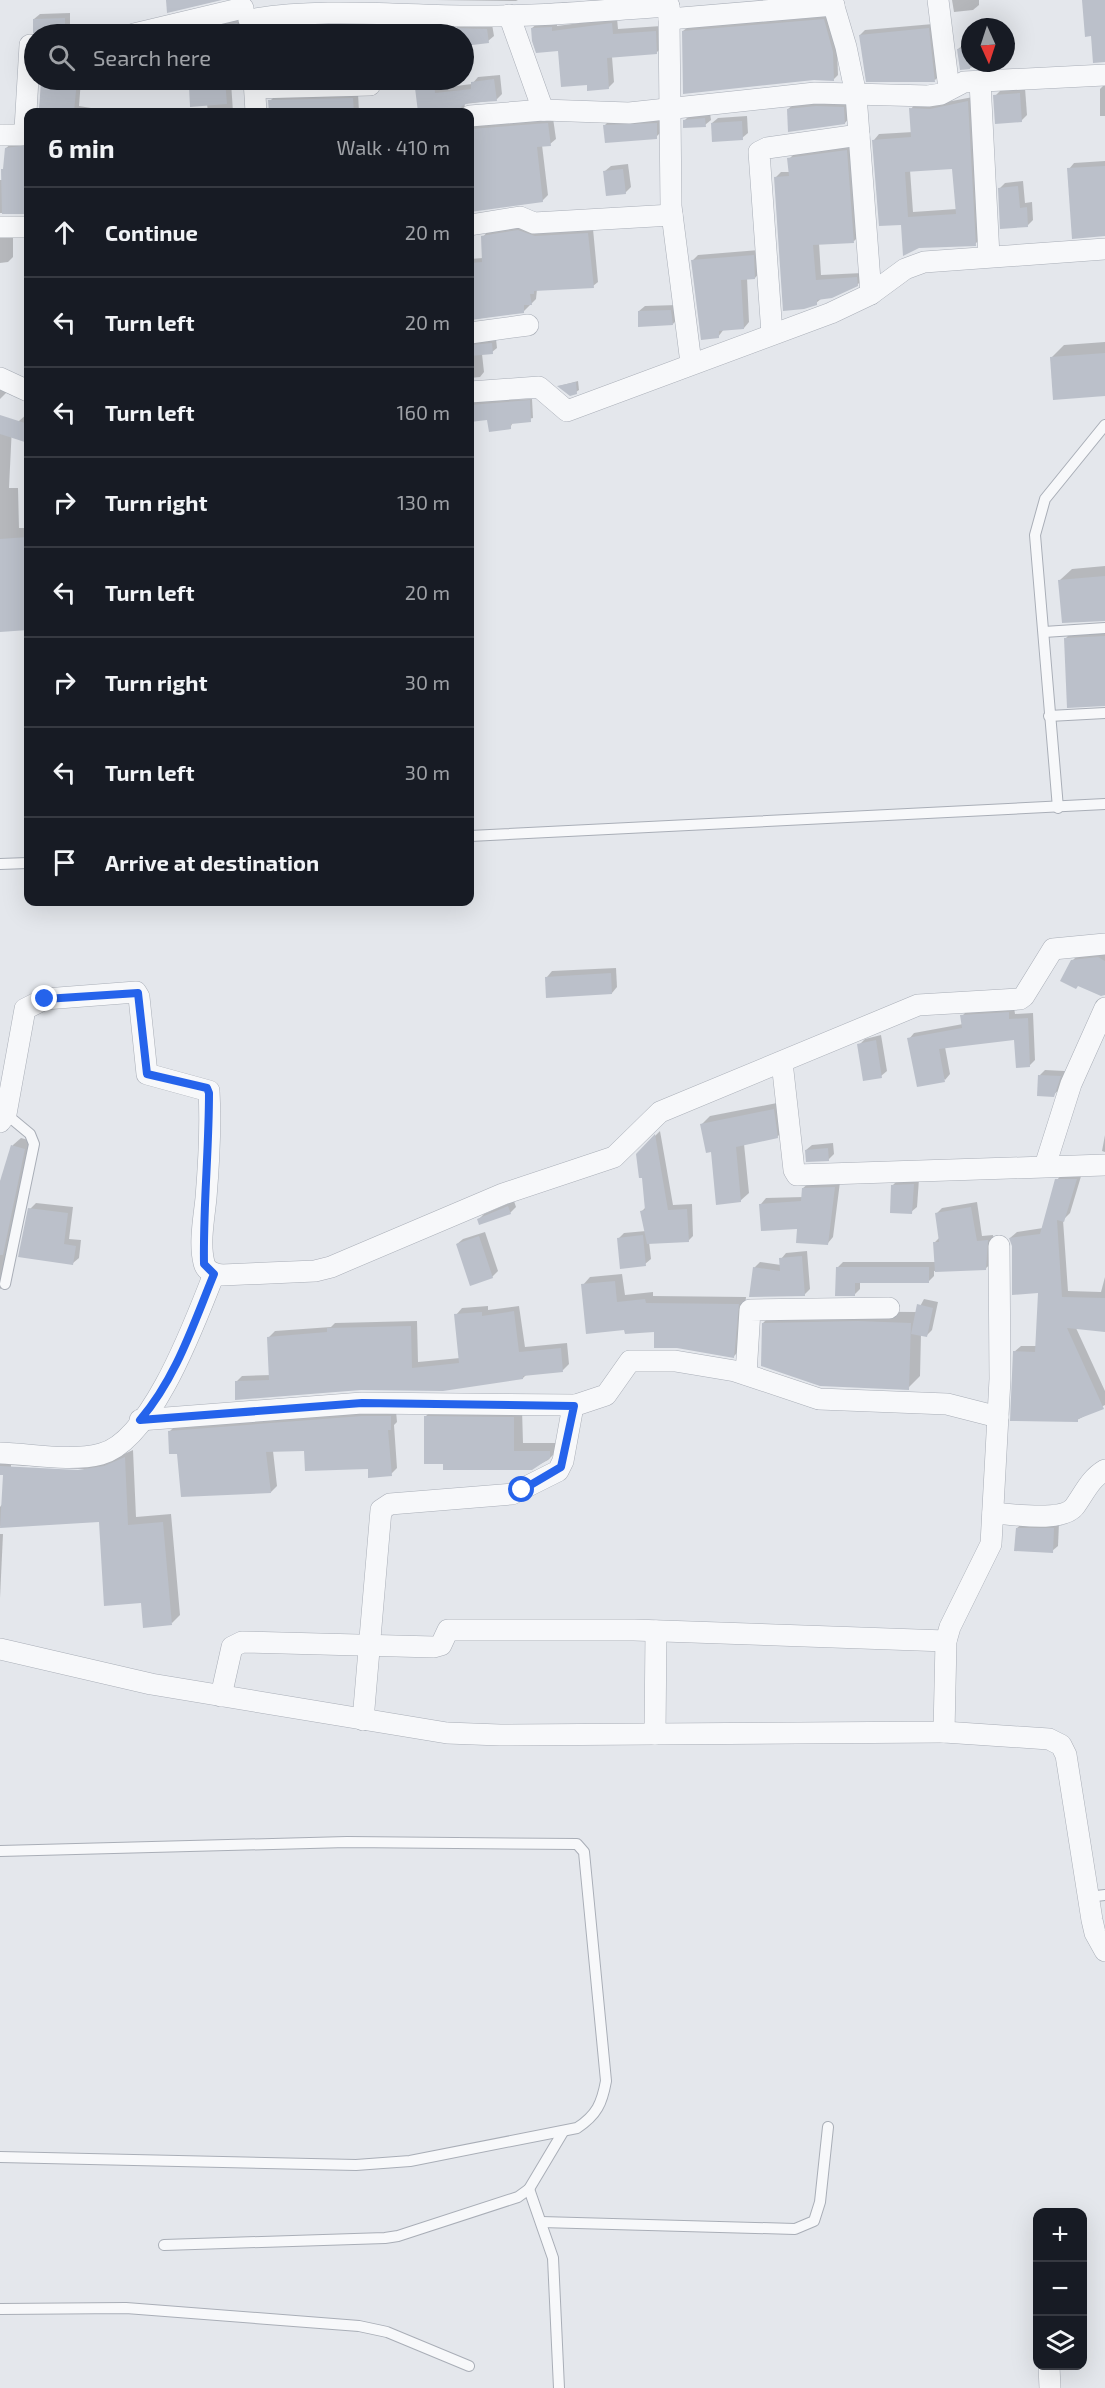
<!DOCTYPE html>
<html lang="en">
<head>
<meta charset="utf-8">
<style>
  :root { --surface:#171b24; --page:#242831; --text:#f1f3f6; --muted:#9ea1a6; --line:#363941 }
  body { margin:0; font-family:"Exo 2",sans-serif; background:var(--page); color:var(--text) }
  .controls { position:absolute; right:18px; bottom:18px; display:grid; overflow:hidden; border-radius:12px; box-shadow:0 6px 24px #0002 }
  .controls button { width:54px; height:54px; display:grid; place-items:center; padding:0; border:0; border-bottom:2px solid var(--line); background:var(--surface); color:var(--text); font:30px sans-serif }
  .compass { position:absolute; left:961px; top:18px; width:54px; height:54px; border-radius:50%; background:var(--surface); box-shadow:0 6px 24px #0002; rotate:177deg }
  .stop { position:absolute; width:18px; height:18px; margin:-14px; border:4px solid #2563eb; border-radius:50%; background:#fff }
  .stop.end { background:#2563eb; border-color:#fff; box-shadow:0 2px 6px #0008 }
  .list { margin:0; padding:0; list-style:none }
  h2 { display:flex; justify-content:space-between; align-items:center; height:78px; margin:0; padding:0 24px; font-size:26px }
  h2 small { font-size:20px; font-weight:400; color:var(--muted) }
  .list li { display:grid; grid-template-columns:39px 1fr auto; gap:18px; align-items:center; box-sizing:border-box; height:90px; padding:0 24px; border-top:2px solid var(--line) }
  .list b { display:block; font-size:22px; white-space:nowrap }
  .list em { font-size:20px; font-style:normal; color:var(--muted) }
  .icon { flex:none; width:33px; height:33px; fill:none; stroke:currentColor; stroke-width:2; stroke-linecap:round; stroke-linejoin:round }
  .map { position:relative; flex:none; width:1105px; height:2388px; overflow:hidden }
  .search { position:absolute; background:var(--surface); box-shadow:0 6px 24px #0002; left:24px; top:24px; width:450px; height:66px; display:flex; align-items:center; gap:15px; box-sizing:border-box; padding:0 21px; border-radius:33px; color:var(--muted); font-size:22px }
  .panel { position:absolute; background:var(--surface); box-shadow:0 6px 24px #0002; left:24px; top:108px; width:450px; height:798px; border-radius:12px }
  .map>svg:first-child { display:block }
  .shadow { fill:#0003; fill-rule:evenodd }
  .building { fill:#bbc0ca; fill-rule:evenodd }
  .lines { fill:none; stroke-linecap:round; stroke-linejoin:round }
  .lane-casing { stroke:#a9aeb7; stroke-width:12 }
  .street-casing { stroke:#a9aeb7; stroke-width:22 }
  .lane { stroke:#f7f8fa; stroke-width:10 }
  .street { stroke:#f7f8fa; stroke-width:21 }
  .route { stroke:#2563eb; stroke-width:8 }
</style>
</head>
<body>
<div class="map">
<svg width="1105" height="2388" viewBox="0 0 1105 2388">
  <rect width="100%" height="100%" fill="#e4e7ec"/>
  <g class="shadow">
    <path d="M435,0h83l-2,1z"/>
    <path d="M952,0h27v5l-6,5 -19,2z"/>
    <path d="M70,13v21h-32l-4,-2v-13l6,-5z"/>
    <path d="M829,15l8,32 1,28 -4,4 -151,-48 5,-4z"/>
    <path d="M242,18l1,12 11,-1v5h-81z"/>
    <path d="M617,18l1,11 43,-3 1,21 -6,6 -44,4 2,25 -6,6 -20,-5 -28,-33 -28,-22 6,-5 19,-1v4z"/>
    <path d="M314,22l1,12h-38l6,-8z"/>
    <path d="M461,23l31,1 2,12 -6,5 -24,3v-10h-8l-1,-5z"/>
    <path d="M933,24l7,51 -5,5 -75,-45 5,-5z"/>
    <path d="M970,43v20h10l-4,4 -15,2 -3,-20 6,-5z"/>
    <path d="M500,75l2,19 -6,6 -31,4 -2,8h-44l-2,-16 6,-6 49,-6 6,-7z"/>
    <path d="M42,80h39l-2,26 24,4v2h-64z"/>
    <path d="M190,80h52l-11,2 2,30h-25l-1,-8 -16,1z"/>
    <path d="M1105,84v32h-5v-27z"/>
    <path d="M1025,88l2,27 -6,6 -26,-25 6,-6z"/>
    <path d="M358,93l1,19h-90l1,-11 5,-5z"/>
    <path d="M973,97l8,141 -6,6 -73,-21 -28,-83 5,-6 34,-2 -2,-23 5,-6 20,1zM954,167l3,42 -44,3 -3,-42z"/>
    <path d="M849,102l1,15 -5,6 -57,-14 6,-5z"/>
    <path d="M710,113l1,7 -6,5 -21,-4 6,-6z"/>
    <path d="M747,116l1,17 -6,5 -30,-15 6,-5z"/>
    <path d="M553,118l3,21 -6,5 -8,1 6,50 -6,6 -72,10v-89z"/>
    <path d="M661,119v13l-5,5 -51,-12 4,-4z"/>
    <path d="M28,142v71h-28v-33h3l3,-32 6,-5z"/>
    <path d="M852,145l7,91 -5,5 -35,2 2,32 41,-2 1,6 -6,6 -35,13 -6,5 -41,-125 6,-6h9l-1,-13 6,-6z"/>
    <path d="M1105,161v75l-36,-67 5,-6z"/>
    <path d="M628,164l3,23 -6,6 -20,-22 6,-5z"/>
    <path d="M1023,181l2,22 7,-1 1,18 -6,6 -27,-38 5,-5z"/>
    <path d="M524,226l69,3 5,53 -5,4 -56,3 -1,10 -12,12 -54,9v-61l13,-1v-21l4,-5z"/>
    <path d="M0,233l13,2v22l-5,5 -8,1z"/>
    <path d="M759,250l1,22 -5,6h-8l2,44 -5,6 -20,1 -6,8 -26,-76 6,-6z"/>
    <path d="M677,305l1,13 -5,6 -34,-13 6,-5z"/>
    <path d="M470,339h26l1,9 -5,4 -10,2 2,18 -4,5 -10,1z"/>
    <path d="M1105,342v53l-53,-38 12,-12z"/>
    <path d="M0,373l10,16 -10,10z"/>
    <path d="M578,381l1,9 -3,2 -17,-6z"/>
    <path d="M532,399l1,19 -20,4 -3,6 -21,-9 -19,1v-19z"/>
    <path d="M28,413v28l-14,-4 5,-16z"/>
    <path d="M0,425l12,1 -3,62h9l1,40h9v101l-28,1z"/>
    <path d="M1105,566v53l-45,-39 12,-11z"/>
    <path d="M1105,625v79l-40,-65 12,-12z"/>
    <path d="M1105,952v43l-33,-34 6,-6z"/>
    <path d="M616,968l1,19 -5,6 -65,-16 5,-6z"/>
    <path d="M1014,1007l1,7 18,-1 2,47 -6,6 -13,-28 -71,9 5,27 -5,6 -36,-41 5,-6 49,-9 -1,-8 6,-6z"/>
    <path d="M881,1035l6,36 -6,5 -22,-31 6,-6z"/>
    <path d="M1045,1070l20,1 -6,19 -6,5 -13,-20z"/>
    <path d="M782,1102l3,27 -8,8 -33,7 5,49 -9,8 -38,-77 8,-8z"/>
    <path d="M660,1131l13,74 19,-1 1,32 -5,5 -39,1 2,17 -6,5 -27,-25 6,-6 22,-2 -4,-20 4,-4 -3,-31 -6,-22z"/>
    <path d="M1105,1135v17l-3,-1z"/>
    <path d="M21,1138l11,3 -29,146 -3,2v-106l13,-38z"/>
    <path d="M833,1143l1,11 -6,6 -22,-10 6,-5z"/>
    <path d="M1063,1173h19l-12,40 -7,7 5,71 33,1 4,-15v54l-29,-3 29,63v14l-28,15 -63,-68 7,-6h16l2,-54 -29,-54 7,-6 26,-4 14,-48z"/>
    <path d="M919,1179l-2,28 -6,5 -18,-27 5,-5z"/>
    <path d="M840,1182l-7,55 -5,6 -67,-39 5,-6 37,-1v-9l6,-5z"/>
    <path d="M514,1201l2,6 -6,6 -31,6 5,-5z"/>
    <path d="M977,1202l5,34 11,-1 -1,28 -6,5 -52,3v5l-6,6 -68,-1v8l-5,5 -17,-27 5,-5h93l-2,-19 6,-6 -3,-24 5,-5z"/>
    <path d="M36,1203l37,4 -4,32 12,1 -2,18 -6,5 -43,-54z"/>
    <path d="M485,1232l13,39 -6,6 -35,-33 6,-5z"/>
    <path d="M807,1251l3,38 -6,6 -50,-27 6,-6 21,3v-6l5,-6z"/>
    <path d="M622,1274l3,21 28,-3v4l93,1 -5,52 -7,7 -78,-26 -30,-2 -43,-43 7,-8z"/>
    <path d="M924,1299l14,3 -6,28 -5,5 -6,-1 -1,42 -12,12 -145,-65 12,-12 142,1z"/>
    <path d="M488,1306v4l31,-4 6,41 42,-4 2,21 -6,6 -36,4 -4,4 -287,4 6,-6 29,-1 -2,-38 6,-6 56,-4 4,-4 82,-2 1,41 42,-4 -4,-43 6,-7z"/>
    <path d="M434,1408l88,1 1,34h35l-1,8 -9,9 -16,8 -88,-6 -19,-45z"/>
    <path d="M396,1411l1,11 -3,3 3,43 -6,6 -85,-24 -33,1 4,35 -6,6 -93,-40 -8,-21 6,-6z"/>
    <path d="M133,1450l3,67 35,-3 9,101 -8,8 -30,-21 -42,-81 -100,5v-19l4,-5v-29h-4v-18l113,4zM11,1465l73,4v3l-73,-4z"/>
    <path d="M1023,1523h36l-1,23 -6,5 -35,-23z"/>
    <path d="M0,1534h3l-3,64z"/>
  </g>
  <g class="building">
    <path d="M166,0h56l-55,13z"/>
    <path d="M1082,0h23v62l-12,1 -2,-27 -6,1z"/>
    <path d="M65,18v16l-32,-1v-14z"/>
    <path d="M824,19l9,33 1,29 -20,-1 -131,14 -1,-63z"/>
    <path d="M237,23l1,11h-51z"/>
    <path d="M612,23l1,11 43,-3 1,23 -50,4 2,31 -22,2v-6l-26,2 -3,-36 -22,2 -4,-12 -1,-13 21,-1v4z"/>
    <path d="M454,28l33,1 2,14 -25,3v-12h-9z"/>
    <path d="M929,28l6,54h-69l-7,-47z"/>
    <path d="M970,48v21l-10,1 -3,-21z"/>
    <path d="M494,79l3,22 -29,2 -6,3 -4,6h-40l-4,-32h20l1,13 36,-4v-7z"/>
    <path d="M41,80h36l-3,32h-35z"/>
    <path d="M204,80h21l2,24 -37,3 -1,-21 15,-1z"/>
    <path d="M1020,93l2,29 -27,2 -2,-29z"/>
    <path d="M353,98l1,14h-85l-1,-12z"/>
    <path d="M968,101l8,145 -57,2 -16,8 -2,-31 -22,1 -7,-86 39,-3 -2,-29 21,1zM952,169l4,45 -48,3 -3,-45z"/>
    <path d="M816,106l28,1 1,17 -57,8 -1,-23z"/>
    <path d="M705,118l1,9 -23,1v-8z"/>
    <path d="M742,121l1,19 -31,2 -1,-19z"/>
    <path d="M548,123l3,23 -14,1 6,55 -73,10v-83z"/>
    <path d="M657,123v16l-52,4 -2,-18z"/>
    <path d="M28,145v69h-26l-1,-45h2l2,-21z"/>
    <path d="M847,150l7,93 -41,2 3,35 41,-3 1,9 -26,12 -15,2v5l-13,4 -21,2 -9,-134 15,-1 -2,-18z"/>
    <path d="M1105,166v70l-33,3 -5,-71z"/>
    <path d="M623,169l3,25 -20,2 -3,-25z"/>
    <path d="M1018,186l2,22 7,-1 1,20 -28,2 -2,-41z"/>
    <path d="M518,230l17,6 53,-3 6,55 -60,3v3h-4l2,11h-8v8l-54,7v-57l12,-1 -1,-26z"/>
    <path d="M754,255l1,24 -14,1 3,49 -25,2v7l-18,2 -10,-80z"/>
    <path d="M671,310l2,15 -35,2v-16z"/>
    <path d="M492,343l1,11 -23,2v-11z"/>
    <path d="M1105,353v43l-52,4 -3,-43z"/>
    <path d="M576,382l1,12 -7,2 -13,-10z"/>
    <path d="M530,400l1,22 -20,2v5l-22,3 -2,-12 -17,2v-17z"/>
    <path d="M0,415l28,9v19l-28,-9z"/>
    <path d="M28,537v93l-28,2v-93z"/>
    <path d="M1105,576v45l-43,2 -4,-43z"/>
    <path d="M1105,636v70l-38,2 -3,-70z"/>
    <path d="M1098,957l7,4v34l-4,1 -23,-10 -2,3 -16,-8 11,-21z"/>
    <path d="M611,973l1,21 -66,4 -1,-21z"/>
    <path d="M1009,1012v7l19,-1 2,49 -14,1 -2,-28 -75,9 6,33 -28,5 -10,-49 55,-10 -2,-13z"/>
    <path d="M876,1040l6,38 -19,3 -6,-37z"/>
    <path d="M1038,1075l23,1 -7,21 -17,-1z"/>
    <path d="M774,1109l4,29 -42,9 5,55 -25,3 -5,-53 -5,1 -6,-29z"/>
    <path d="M655,1134l13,76 19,-1 2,33 -42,2 -7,-33 5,-1 -3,-32h-3l-3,-24z"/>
    <path d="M11,1145l14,4 -22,106h-3v-74z"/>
    <path d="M828,1148l1,13 -23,1 -1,-12z"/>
    <path d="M1055,1179h22l-13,43 -7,-2 5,77 43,1v34l-38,-4 37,81 -26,10v3l-68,-1 3,-70 22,1 3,-59 -26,2v-49l-3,-8 31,-4z"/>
    <path d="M914,1184l-2,30 -22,-1 1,-28z"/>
    <path d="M835,1187l-7,58 -32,-2 1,-14 -36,2 -2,-27 42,-3 1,-13z"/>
    <path d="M508,1206l3,8 -32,11 -2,-6z"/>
    <path d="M971,1207l6,34 11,-1 -2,30 -51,2 -2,-30h6l-4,-29z"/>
    <path d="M28,1208l40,5 -4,31 12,2 -3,19 -55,-8z"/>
    <path d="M643,1235l3,31 -26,3 -3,-31z"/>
    <path d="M479,1236l14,42 -23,8 -14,-42z"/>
    <path d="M802,1256l3,40 -56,1 4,-30 27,4 -1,-13z"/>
    <path d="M836,1267h93v16h-74v13h-20z"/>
    <path d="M615,1281l2,21 28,-3 1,4 93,1 -5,54 -57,-10h-23v-16l-29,2 -1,-4 -38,4 -5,-50z"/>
    <path d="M917,1304l16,4 -6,29 -16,-3z"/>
    <path d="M514,1311l5,41 42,-4 2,24 -40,4v3l-80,12 -82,-1 -126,10v-19l34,-1 -2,-43 60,-5v-4l84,-2 1,42 47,-5 -5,-49 28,-2v4z"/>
    <path d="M858,1321l53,2 -2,67 -89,-4 -59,-20 1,-43z"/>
    <path d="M362,1416h29v14h-3l4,46 -24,2v-9l-63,2 -1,-20 -38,1 5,41 -90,4 -4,-43h-8l-1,-23z"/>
    <path d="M424,1416l90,1v34h36v7l-18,12h-89v-6h-19z"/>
    <path d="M125,1457l3,68 35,-3 9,103 -29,3 -2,-25 -37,3 -5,-84 -99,6 3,-53h-3v-9l78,4 26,-4z"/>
    <path d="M1016,1528h38l-1,25 -39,-2z"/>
  </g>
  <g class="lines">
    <g class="lane-casing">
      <g id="lane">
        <path d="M1044,632l61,-4"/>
        <path d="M1049,716l56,-3"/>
        <path d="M1058,808l-23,-273 10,-36 60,-74"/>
        <path d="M470,836l635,-32"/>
        <path d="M0,864l28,-1"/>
        <path d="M5,1284l29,-140 -4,-10 -24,-20"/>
        <path d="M0,1851l347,-9 230,2 7,8 22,229c-4,22 -9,34 -29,47l-167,33 -54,4 -356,-8"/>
        <path d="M1088,1897l17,-2"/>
        <path d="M529,2189l24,69 6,130"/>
        <path d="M541,2222l254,7 19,-8 6,-19 8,-75"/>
        <path d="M164,2245l221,-7 13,-2 120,-39 11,-8 34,-57"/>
        <path d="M0,2309l126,-1 233,18 28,6 82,34"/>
      </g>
    </g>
    <g class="street-casing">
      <g id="street">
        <path d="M832,0l14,47 10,48 15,199"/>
        <path d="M938,0l11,89"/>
        <path d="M669,7v12l165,-14"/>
        <path d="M509,15l34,95"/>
        <path d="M669,19l2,187 20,157"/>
        <path d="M249,20c74,-13 149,-4 224,-4 65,1 131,-6 196,-10"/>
        <path d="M134,34l109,-26"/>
        <path d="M254,80l2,32"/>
        <path d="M980,82l9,174"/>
        <path d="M255,88l115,-3"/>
        <path d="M470,116l73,-6 86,3 186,-20 113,3 13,-2 23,-12 141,-7"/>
        <path d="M0,135h21l4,-6 5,-84"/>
        <path d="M470,225l50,-8 14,6 138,-8"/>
        <path d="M0,227h28"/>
        <path d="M470,333l58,-8"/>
        <path d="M772,334l-13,-182 8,-4 92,-13"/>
        <path d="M0,378l28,13"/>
        <path d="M470,392l69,-5 28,24 264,-98 40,-19 34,-25 19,-7 181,-13"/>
        <path d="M782,1062l12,108 3,5 308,-10"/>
        <path d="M0,1122l6,-8 19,-105 20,-10 91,-7 3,5 8,77 62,17c2,35 0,71 -3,107 -2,20 -7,45 -2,65 2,8 10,11 18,12l93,-4 16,-4 172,-73 111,-37 46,-45 258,-107 102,-6 4,-3 29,-47 52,-5"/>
        <path d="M1045,1166l26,-82 34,-76"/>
        <path d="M746,1374l4,-64 139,-2"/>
        <path d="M140,1420l222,-17 212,2"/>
        <path d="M0,1453c32,1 70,9 101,1 51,-13 95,-135 113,-180"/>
        <path d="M993,1513c19,1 70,10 82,-7 10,-14 15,-27 30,-36"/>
        <path d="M0,1649l151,35 296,49 53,2 444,-3 2,-91 4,-14 41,-83 9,-165 -1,-133"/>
        <path d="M221,1696l11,-49 10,-5 192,5 7,-2 7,-15h186l312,11"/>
        <path d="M363,1720l18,-210 9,-6 122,-10 46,-23 5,-10 10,-55 33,-11 24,-34h45l60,10 84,28 128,5 51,13"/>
        <path d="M944,1732l105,7 12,6 5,10 26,165 3,13 10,18"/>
        <path d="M655,1734l1,-103"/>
        <path d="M1049,2366l1,22"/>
      </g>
    </g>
    <use href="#lane" class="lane"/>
    <use href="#street" class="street"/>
  </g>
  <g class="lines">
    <path class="route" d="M45,999l93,-6 9,81 60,14 2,5c0,57 -6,114 -5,171l10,10c-21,51 -38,104 -74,146l222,-17 212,3 -13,61 -39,23"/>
  </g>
</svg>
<div class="controls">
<button>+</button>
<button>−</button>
<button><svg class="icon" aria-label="layers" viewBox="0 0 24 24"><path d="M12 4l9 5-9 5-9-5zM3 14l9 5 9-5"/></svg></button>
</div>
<svg class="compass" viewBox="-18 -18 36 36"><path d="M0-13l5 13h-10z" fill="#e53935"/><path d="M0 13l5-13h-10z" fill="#9ea1a6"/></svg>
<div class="stop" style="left:522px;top:1490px"></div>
<div class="stop end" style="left:45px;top:999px"></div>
<div class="search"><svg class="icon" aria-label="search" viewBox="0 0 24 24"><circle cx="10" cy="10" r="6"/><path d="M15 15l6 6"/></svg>Search here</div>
<section class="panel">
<h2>6 min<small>Walk · 410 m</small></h2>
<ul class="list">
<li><svg class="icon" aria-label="ahead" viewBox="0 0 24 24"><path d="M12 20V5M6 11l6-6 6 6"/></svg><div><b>Continue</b></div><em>20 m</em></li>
<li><svg class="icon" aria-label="left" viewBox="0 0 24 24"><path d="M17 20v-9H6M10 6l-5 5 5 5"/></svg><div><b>Turn left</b></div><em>20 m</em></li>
<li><svg class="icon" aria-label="left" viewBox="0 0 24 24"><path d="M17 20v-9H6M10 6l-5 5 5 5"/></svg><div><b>Turn left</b></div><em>160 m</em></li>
<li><svg class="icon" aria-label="right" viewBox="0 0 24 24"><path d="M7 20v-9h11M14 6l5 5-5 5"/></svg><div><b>Turn right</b></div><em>130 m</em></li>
<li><svg class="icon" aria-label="left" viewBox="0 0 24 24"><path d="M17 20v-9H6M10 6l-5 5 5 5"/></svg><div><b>Turn left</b></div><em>20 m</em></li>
<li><svg class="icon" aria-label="right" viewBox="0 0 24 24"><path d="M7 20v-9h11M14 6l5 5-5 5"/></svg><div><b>Turn right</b></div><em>30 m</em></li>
<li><svg class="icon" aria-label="left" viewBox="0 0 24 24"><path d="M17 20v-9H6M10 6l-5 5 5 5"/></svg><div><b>Turn left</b></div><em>30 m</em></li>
<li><svg class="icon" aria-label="arrive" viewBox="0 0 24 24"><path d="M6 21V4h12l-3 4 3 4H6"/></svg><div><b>Arrive at destination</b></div></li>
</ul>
</section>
</div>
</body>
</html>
